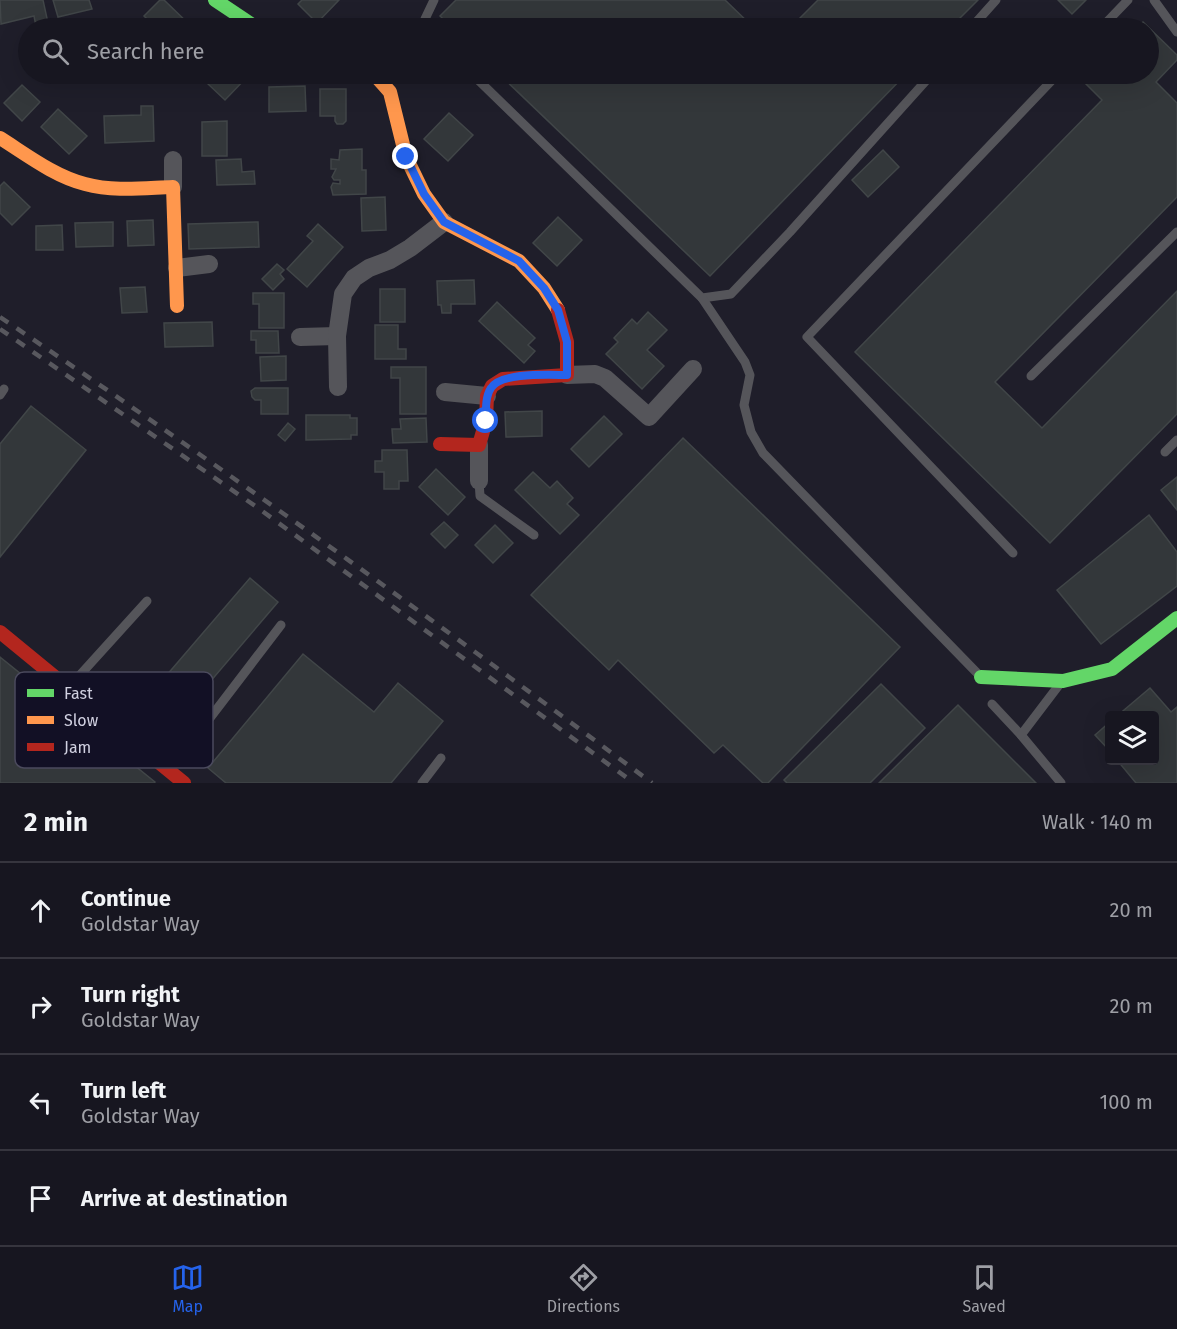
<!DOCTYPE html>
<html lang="en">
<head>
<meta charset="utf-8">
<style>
  :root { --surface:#171620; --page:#24232d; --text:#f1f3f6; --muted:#9e9fa5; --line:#36353e; --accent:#2563eb }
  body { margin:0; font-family:"Fira Sans",sans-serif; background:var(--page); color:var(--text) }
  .controls { position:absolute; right:18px; bottom:18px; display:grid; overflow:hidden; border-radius:6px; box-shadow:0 6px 24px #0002 }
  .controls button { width:54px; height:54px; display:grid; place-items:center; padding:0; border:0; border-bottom:2px solid var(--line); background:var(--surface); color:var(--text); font:30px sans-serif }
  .stop { position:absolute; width:18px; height:18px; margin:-14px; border:4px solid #2563eb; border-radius:50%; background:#fff }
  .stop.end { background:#2563eb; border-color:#fff; box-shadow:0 2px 6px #0008 }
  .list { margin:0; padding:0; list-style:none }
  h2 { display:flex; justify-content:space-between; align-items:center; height:78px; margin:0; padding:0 24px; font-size:26px }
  h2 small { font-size:20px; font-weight:400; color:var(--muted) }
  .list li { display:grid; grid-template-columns:39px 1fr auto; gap:18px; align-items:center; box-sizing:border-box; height:96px; padding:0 24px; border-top:2px solid var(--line) }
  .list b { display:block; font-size:22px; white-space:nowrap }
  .list p { margin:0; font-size:20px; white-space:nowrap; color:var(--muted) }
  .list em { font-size:20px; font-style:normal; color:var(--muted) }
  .icon { flex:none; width:33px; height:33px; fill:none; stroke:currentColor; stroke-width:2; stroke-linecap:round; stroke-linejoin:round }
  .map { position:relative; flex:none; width:1177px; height:783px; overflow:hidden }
  .search { position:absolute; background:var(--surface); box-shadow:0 6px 24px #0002; left:18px; right:18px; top:18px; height:66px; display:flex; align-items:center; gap:15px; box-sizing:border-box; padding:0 21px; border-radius:33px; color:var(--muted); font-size:22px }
  .sheet { height:462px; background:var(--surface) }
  nav { display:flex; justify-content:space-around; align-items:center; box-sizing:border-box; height:84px; border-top:2px solid var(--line); background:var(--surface); font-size:16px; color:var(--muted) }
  nav a { display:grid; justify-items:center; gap:3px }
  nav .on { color:var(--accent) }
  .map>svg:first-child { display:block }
  .building { fill:#33373a; stroke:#414648; stroke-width:1.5 }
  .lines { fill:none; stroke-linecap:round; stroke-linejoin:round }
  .lane { stroke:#55555a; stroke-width:9 }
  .street { stroke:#55555a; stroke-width:18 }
  .fast { stroke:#63d668; stroke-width:14 }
  .slow { stroke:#ff974d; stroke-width:14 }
  .jam { stroke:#b3261e; stroke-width:14 }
  .rail { stroke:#58585e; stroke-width:4.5; stroke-dasharray:10 10; stroke-linecap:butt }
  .route { stroke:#2563eb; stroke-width:8 }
  .key { fill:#121025; stroke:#4b4a5d; stroke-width:1.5 }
  .key-label { font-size:16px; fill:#d1d1e1 }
</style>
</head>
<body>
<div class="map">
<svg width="1177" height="783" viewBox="0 0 1177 783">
  <rect width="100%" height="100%" fill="#1f1e2a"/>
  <g class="building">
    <path d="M0,0h43l5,23 -12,3 -2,-10 -33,8z"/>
    <path d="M53,0h36l3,9 -34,8z"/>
    <path d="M160,0h4l29,28h-44l4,-3 -9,-9z"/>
    <path d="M302,0h37l-22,23 -19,-19z"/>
    <path d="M456,0h269l29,28h-301l-13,-12z"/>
    <path d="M818,0h160l-28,28h-160z"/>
    <path d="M1058,0h28l-14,14z"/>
    <path d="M1143,22l34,33v5l-21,22 21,21v94l-182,185 47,46 135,-137v123l-127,129 -195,-191 247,-252 -18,-18 9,-8h55v-46h-11z"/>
    <path d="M207,74h39l2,2 -23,24 -17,-16 4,-5z"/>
    <path d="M499,74h407l-196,202z"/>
    <path d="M22,85l18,17 -18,19 -18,-18z"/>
    <path d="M305,86l1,25 -37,1v-25z"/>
    <path d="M320,89h26v32l-3,3h-6l-2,-3v-5h-15z"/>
    <path d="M141,106h12l1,35 -49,2 -1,-27 37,-1z"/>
    <path d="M58,109l29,27 -18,18 -28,-27z"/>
    <path d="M449,113l24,22 -25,26 -24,-22z"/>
    <path d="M227,121v35h-25v-34z"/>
    <path d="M362,149v21h4v24l-33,1 -2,-8 2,-4 7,1v-4h-6l-2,-3 4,-8h-5v-10l8,1 1,-10z"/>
    <path d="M883,150l16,17 -31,30 -16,-17z"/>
    <path d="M241,159l1,13 12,-1 1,13 -38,1 -1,-25z"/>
    <path d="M4,182l26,25 -18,18 -12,-12v-27z"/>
    <path d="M385,197l1,33 -24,1 -1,-33z"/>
    <path d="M558,217l24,23 -25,26 -24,-23z"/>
    <path d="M153,220l1,25 -26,1 -1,-25z"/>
    <path d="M113,222v24l-37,1 -1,-24z"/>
    <path d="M258,222l1,25 -70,2 -1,-25z"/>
    <path d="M318,224l25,23 -36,40 -20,-18 26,-28 -6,-5z"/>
    <path d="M62,225l1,25h-27v-24z"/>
    <path d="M277,264l7,6 -4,4 4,5 -11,11 -11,-11z"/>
    <path d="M474,280l1,24h-24v9h-9l-1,-8h-3l-1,-24z"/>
    <path d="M145,287l2,25 -25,1 -2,-25z"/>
    <rect x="380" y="289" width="25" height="33"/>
    <path d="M253,293h31v35h-25v-24h-6z"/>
    <path d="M497,302l38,36 -7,7 7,6 -11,12 -45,-42z"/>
    <path d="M648,312l19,18 -20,20 17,16 -22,23 -36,-35 12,-12 -4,-4 18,-19 5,5z"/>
    <path d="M212,322l1,24 -48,1 -1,-24z"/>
    <path d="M375,325h23v24h8v10h-31z"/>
    <path d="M251,331h27l1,22h-23v-13h-5z"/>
    <path d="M286,356v24l-25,1 -1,-24z"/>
    <path d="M391,367h35v47h-26v-36h-9z"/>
    <path d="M255,388h33v26h-27v-14h-6l-3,-3 -1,-6z"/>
    <path d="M31,406l55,44 -86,107v-113z"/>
    <path d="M542,411v25l-36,1 -1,-25z"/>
    <path d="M306,415h44v3h7v17h-6v4l-45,1z"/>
    <path d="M604,416l18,18 -33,33 -18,-18z"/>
    <path d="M426,418l1,24 -34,1 -1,-14h9l-1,-10z"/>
    <path d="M288,423l7,6 -10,12 -7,-6z"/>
    <path d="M683,438l217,209 -132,136h-5l-40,-38 -9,8 -96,-93 -9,10 -78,-75z"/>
    <path d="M382,450h25l1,31h-9v8h-15v-17h-9v-11h7z"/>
    <path d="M436,469l29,28 -17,18 -29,-28z"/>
    <path d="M533,472l17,16 7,-7 16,17 -6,6 12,11 -19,19 -45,-44z"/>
    <path d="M1177,477v33l-16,-20z"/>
    <path d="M1149,515l28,37v34l-76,58 -44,-54z"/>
    <path d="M444,522l14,13 -13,13 -14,-14z"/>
    <path d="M495,525l18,18 -20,20 -18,-18z"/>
    <path d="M250,578l28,24 -114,134 -28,-25z"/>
    <path d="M303,654l71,58 24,-29 45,38 -52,62h-165l-18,-15z"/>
    <path d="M0,657l155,125 -1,1h-154z"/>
    <path d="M881,684l44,44 -55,55h-83l-3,-3z"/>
    <path d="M1150,688l21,24 6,-5v76h-41l-19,-23h37v-44h-37z"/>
    <path d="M958,705l78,78h-157z"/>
    <path d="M1110,722v29l-15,-16z"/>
  </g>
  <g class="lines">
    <g class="lane">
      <path d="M1154,0l23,32"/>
      <path d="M430,28l-5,-9 9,-19"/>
      <path d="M971,28l25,-28"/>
      <path d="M1101,28l27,-28"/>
      <path d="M472,74l230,224 29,-4 59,-62 142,-158"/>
      <path d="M702,298l43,64 5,13 -6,30 7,27 12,21 216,222"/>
      <path d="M1031,376l146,-144"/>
      <path d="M0,395l4,-6"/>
      <path d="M1165,452l12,-12"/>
      <path d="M479,481l1,15 54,39"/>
      <path d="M1013,553l-206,-216 251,-263"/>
      <path d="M70,686l77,-85"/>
      <path d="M992,704l29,31 40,48"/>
      <path d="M1021,735l38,-50"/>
      <path d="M171,769l110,-144"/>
      <path d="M422,783l19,-25"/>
    </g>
    <g class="street">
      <path d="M173,160v27"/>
      <path d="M177,268l32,-4"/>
      <path d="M300,337l37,-1"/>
      <path d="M567,375l28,-1 10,4 44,39 44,-48"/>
      <path d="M338,387l-1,-51 6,-42 11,-16 15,-10 21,-8 20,-12 34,-26"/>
      <path d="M445,392l42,4"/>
      <path d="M479,481v-36"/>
    </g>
    <g class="fast">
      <path d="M215,0l42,28"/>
      <path d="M981,677l82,4 49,-12 65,-51"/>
    </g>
    <g class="slow">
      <path d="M374,74l16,18 16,65 18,37 20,28 75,39 25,27 14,22"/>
      <path d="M0,138c27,17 54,38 85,46 29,8 59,4 88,3l4,119"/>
    </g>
    <g class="jam">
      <path d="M440,444l39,1 7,-24 1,-25 5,-10 11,-7 64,-4v-33l-9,-32"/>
      <path d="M0,632l184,151"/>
    </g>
    <g class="rail">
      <path d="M0,317c221,149 438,306 652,466"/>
      <path d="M0,329l258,179 376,275"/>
    </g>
  </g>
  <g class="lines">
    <path class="route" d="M406,157l18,37 20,28 75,39 25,27 14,22 9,32v33c-18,0 -66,-3 -76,13 -6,9 -5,22 -5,33"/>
  </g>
  <rect x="15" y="672" width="198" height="96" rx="9" class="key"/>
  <rect x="27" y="689" width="27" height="8" fill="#63d668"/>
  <rect x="27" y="716" width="27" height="8" fill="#ff974d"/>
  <rect x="27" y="743" width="27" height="8" fill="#b3261e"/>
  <g class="key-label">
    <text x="64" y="699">Fast</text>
    <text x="64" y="726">Slow</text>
    <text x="64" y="753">Jam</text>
  </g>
</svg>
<div class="controls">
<button><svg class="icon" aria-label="layers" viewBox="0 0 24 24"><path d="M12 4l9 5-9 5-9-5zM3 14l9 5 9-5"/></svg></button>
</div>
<div class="stop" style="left:486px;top:421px"></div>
<div class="stop end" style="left:406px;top:157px"></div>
<div class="search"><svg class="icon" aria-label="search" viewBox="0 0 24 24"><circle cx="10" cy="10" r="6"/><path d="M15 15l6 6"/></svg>Search here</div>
</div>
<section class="sheet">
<h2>2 min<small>Walk · 140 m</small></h2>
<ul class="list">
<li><svg class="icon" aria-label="ahead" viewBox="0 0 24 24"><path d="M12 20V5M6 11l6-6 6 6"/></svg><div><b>Continue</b><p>Goldstar Way</p></div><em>20 m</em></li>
<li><svg class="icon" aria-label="right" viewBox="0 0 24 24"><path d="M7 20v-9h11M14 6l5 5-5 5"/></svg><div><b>Turn right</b><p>Goldstar Way</p></div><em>20 m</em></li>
<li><svg class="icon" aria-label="left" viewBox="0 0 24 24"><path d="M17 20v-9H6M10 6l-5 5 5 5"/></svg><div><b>Turn left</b><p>Goldstar Way</p></div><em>100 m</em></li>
<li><svg class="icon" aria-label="arrive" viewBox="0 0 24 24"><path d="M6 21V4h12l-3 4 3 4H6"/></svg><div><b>Arrive at destination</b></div></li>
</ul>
</section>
<nav>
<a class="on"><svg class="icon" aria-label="map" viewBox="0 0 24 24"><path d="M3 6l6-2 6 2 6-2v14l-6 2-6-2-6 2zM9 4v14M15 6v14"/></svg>Map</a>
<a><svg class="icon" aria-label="directions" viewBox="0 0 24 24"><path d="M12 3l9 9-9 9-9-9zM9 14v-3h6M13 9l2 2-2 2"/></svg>Directions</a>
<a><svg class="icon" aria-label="saved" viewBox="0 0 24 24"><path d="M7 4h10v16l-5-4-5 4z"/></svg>Saved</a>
</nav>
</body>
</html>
